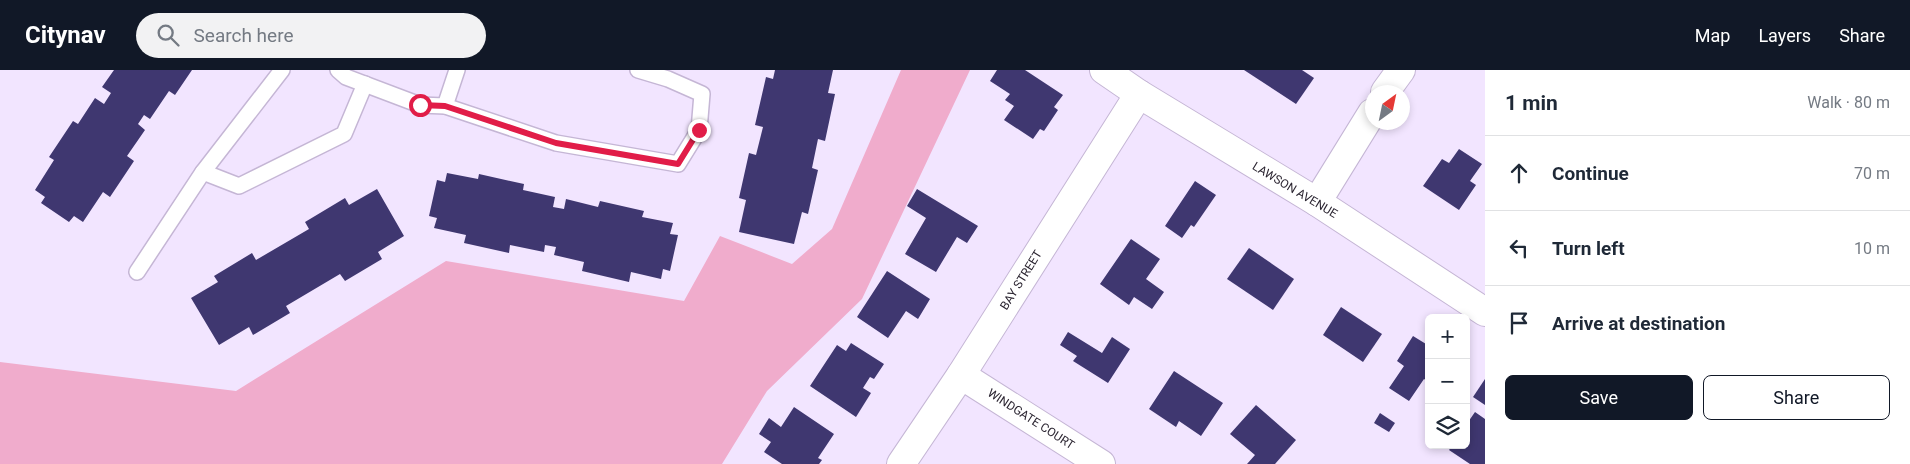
<!DOCTYPE html>
<html lang="en">
<head>
<meta charset="utf-8">
<style>
  :root { --surface:#fff; --page:#f2f2f3; --text:#1f2937; --muted:#747a83; --line:#e0e1e3; --accent:#111827 }
  body { margin:0; font-family:Roboto,sans-serif; background:var(--page); color:var(--text) }
  .controls { position:absolute; right:15px; bottom:15px; display:grid; overflow:hidden; border-radius:8px; box-shadow:0 2px 8px #0003 }
  .controls button { width:45px; height:45px; display:grid; place-items:center; padding:0; border:0; border-bottom:1px solid var(--line); background:var(--surface); color:var(--text); font:25px sans-serif }
  .compass { position:absolute; left:1365px; top:15px; width:45px; height:45px; border-radius:50%; background:var(--surface); box-shadow:0 2px 8px #0003; rotate:33deg }
  .stop { position:absolute; width:15px; height:15px; margin:-11px; border:4px solid #e11d48; border-radius:50%; background:#fff }
  .stop.end { background:#e11d48; border-color:#fff; box-shadow:0 1px 5px #0008 }
  .list { margin:0; padding:0; list-style:none }
  h2 { display:flex; justify-content:space-between; align-items:center; height:65px; margin:0; padding:0 20px; font-size:21px }
  h2 small { font-size:16px; font-weight:400; color:var(--muted) }
  .list li { display:grid; grid-template-columns:32px 1fr auto; gap:15px; align-items:center; box-sizing:border-box; height:75px; padding:0 20px; border-top:1px solid var(--line) }
  .list b { display:block; font-size:19px; white-space:nowrap }
  .list em { font-size:16px; font-style:normal; color:var(--muted) }
  .actions { display:flex; gap:10px; padding:15px 20px }
  .actions a { flex:1; padding:11px 0; border:1px solid var(--accent); border-radius:8px; text-align:center; font-size:18px; color:var(--accent) }
  .actions .main { background:var(--accent); color:#fff }
  .icon { flex:none; width:28px; height:28px; fill:none; stroke:currentColor; stroke-width:2; stroke-linecap:round; stroke-linejoin:round }
  .map { position:relative; flex:none; width:1485px; height:394px; overflow:hidden }
  header { display:flex; align-items:center; gap:30px; box-sizing:border-box; height:70px; padding:0 25px; background:var(--accent); color:#fff }
  header strong { font-size:24px }
  nav { display:flex; gap:28px; margin-inline-start:auto; font-size:18px }
  .search { width:350px; height:45px; background:var(--page); display:flex; align-items:center; gap:12px; box-sizing:border-box; padding:0 18px; border-radius:28px; color:var(--muted); font-size:19px }
  main { display:flex }
  aside { flex:1; background:var(--surface) }
  .map>svg:first-child { display:block }
  .green { fill:#f0accc }
  .building { fill:#3f3770 }
  .lines { fill:none; stroke-linecap:round; stroke-linejoin:round }
  .service-casing { stroke:#c5b6d5; stroke-width:18 }
  .minor-casing { stroke:#c5b6d5; stroke-width:30 }
  .service { stroke:#fff; stroke-width:15 }
  .minor { stroke:#fff; stroke-width:28 }
  .route { stroke:#e11d48; stroke-width:6 }
  .labels { text-anchor:middle; stroke-width:5; stroke-linejoin:round; paint-order:stroke }
  .street-label { font-size:12px; fill:#2a2430; stroke:#fff }
</style>
</head>
<body>
<header>
<strong>Citynav</strong>
<div class="search"><svg class="icon" aria-label="search" viewBox="0 0 24 24"><circle cx="10" cy="10" r="6"/><path d="M15 15l6 6"/></svg>Search here</div>
<nav><a>Map</a><a>Layers</a><a>Share</a></nav>
</header>
<main>
<div class="map">
<svg width="1485" height="394" viewBox="0 0 1485 394">
  <rect width="100%" height="100%" fill="#f2e5ff"/>
  <path class="green" d="M901,0h69l-108,229 -95,92 -45,73h-722v-102l236,29 210,-130 238,40 36,-65 72,28 40,-35z"/>
  <g class="building">
    <path d="M114,0h78l-17,25 -6,-4 -19,28 -6,-4 -6,9 7,6 -18,26 7,5 -24,36 -7,-5 -20,30 -9,-6 -5,6 -28,-19 4,-6 -10,-7 19,-30 -5,-3 24,-36 5,3 17,-26 9,6 7,-11 -9,-6z"/>
    <path d="M775,0h58l-5,23 7,1 -10,47 -7,-2 -6,29 6,2 -10,44 -6,-2 -8,32 -55,-12 7,-32 -7,-2 10,-45 7,2 7,-28 -8,-2 11,-48 7,2z"/>
    <path d="M997,0h28l38,25 -9,12 4,3 -14,21 -4,-2 -7,10 -29,-19 10,-14 -9,-6 5,-6 -20,-13z"/>
    <path d="M1244,0h58l12,8 -18,26z"/>
    <path d="M1459,79l23,15 -12,17 6,4 -17,25 -36,-24 19,-27 7,4z"/>
    <path d="M447,103l31,6 1,-5 45,10 -1,6 32,7 -2,10 11,2 2,-10 32,8 2,-6 44,10 -2,6 31,6 -3,11 8,1 -8,36 -7,-2 -2,10 -30,-7 -2,10 -47,-11 2,-9 -30,-7 2,-8 -11,-2 -1,7 -34,-7 -1,8 -45,-10 2,-8 -32,-7 3,-10 -8,-2 8,-36 8,2z"/>
    <path d="M1195,111l21,14 -22,32 -3,-2 -9,13 -17,-12z"/>
    <path d="M377,119l27,47 -26,16 4,7 -37,22 -5,-7 -54,32 4,7 -37,22 -4,-8 -30,18 -28,-47 27,-16 -4,-6 38,-23 4,7 53,-31 -4,-7 40,-24 4,7z"/>
    <path d="M917,119l61,37 -11,17 -10,-6 -21,35 -31,-18 21,-36 -19,-12z"/>
    <path d="M1131,169l29,20 -14,20 18,13 -12,17 -18,-12 -5,8 -29,-21z"/>
    <path d="M1249,178l45,31 -21,31 -46,-31z"/>
    <path d="M887,201l43,28 -12,20 -12,-8 -18,27 -31,-21z"/>
    <path d="M1341,237l41,27 -19,28 -40,-27z"/>
    <path d="M1068,262l34,21 10,-16 18,12 -22,34 -35,-22 4,-5 -17,-11z"/>
    <path d="M1413,266l13,8 3,-4v42l-5,-3 -15,22 -20,-13 15,-22 -7,-5z"/>
    <path d="M851,273l33,21 -10,15 -4,-2 -7,11 8,5 -15,24 -46,-31 27,-41 9,6z"/>
    <path d="M1174,301l49,32 -22,33 -22,-15 -3,6 -27,-18z"/>
    <path d="M1485,309v26l-12,-8z"/>
    <path d="M1256,335l40,35 -21,24h-28l8,-9 -25,-21z"/>
    <path d="M794,337l40,27 -16,24 4,2 -3,4h-37l-18,-12 7,-10 -12,-8 10,-16 12,9z"/>
    <path d="M1475,342l10,7v45h-15l-21,-14 4,-5h13v-20z"/>
    <path d="M1380,343l15,10 -6,9 -15,-9z"/>
  </g>
  <g class="lines">
    <g class="service-casing">
      <g id="service">
        <path d="M282,0l-79,102 36,14 105,-52 21,-50"/>
        <path d="M338,0l8,7 74,28 25,1 111,37 122,21 21,-34 3,-36 -34,-15 -30,-9"/>
        <path d="M445,36l12,-36"/>
        <path d="M137,202l66,-100"/>
      </g>
    </g>
    <g class="minor-casing">
      <g id="minor">
        <path d="M1104,0l35,24 178,108 168,110"/>
        <path d="M1385,22l16,-22"/>
        <path d="M1317,132l55,-89"/>
        <path d="M961,305l140,89"/>
        <path d="M901,394l60,-89 178,-281"/>
      </g>
    </g>
    <use href="#service" class="service"/>
    <use href="#minor" class="minor"/>
  </g>
  <g class="lines">
    <path class="route" d="M420,35l25,1 111,37 122,21 21,-34"/>
  </g>
  <g class="labels">
    <g class="street-label">
      <text transform="translate(1295 120) rotate(31)" y="4">LAWSON AVENUE</text>
      <text transform="translate(1021 210) rotate(-58)" y="4">BAY STREET</text>
      <text transform="translate(1031 349) rotate(33)" y="4">WINDGATE COURT</text>
    </g>
  </g>
</svg>
<div class="controls">
<button>+</button>
<button>−</button>
<button><svg class="icon" aria-label="layers" viewBox="0 0 24 24"><path d="M12 4l9 5-9 5-9-5zM3 14l9 5 9-5"/></svg></button>
</div>
<svg class="compass" viewBox="-18 -18 36 36"><path d="M0-13l5 13h-10z" fill="#e53935"/><path d="M0 13l5-13h-10z" fill="#747a83"/></svg>
<div class="stop" style="left:420px;top:35px"></div>
<div class="stop end" style="left:699px;top:60px"></div>
</div>
<aside>
<h2>1 min<small>Walk · 80 m</small></h2>
<ul class="list">
<li><svg class="icon" aria-label="ahead" viewBox="0 0 24 24"><path d="M12 20V5M6 11l6-6 6 6"/></svg><div><b>Continue</b></div><em>70 m</em></li>
<li><svg class="icon" aria-label="left" viewBox="0 0 24 24"><path d="M17 20v-9H6M10 6l-5 5 5 5"/></svg><div><b>Turn left</b></div><em>10 m</em></li>
<li><svg class="icon" aria-label="arrive" viewBox="0 0 24 24"><path d="M6 21V4h12l-3 4 3 4H6"/></svg><div><b>Arrive at destination</b></div></li>
</ul>
<div class="actions"><a class="main">Save</a><a>Share</a></div>
</aside>
</main>
</body>
</html>
